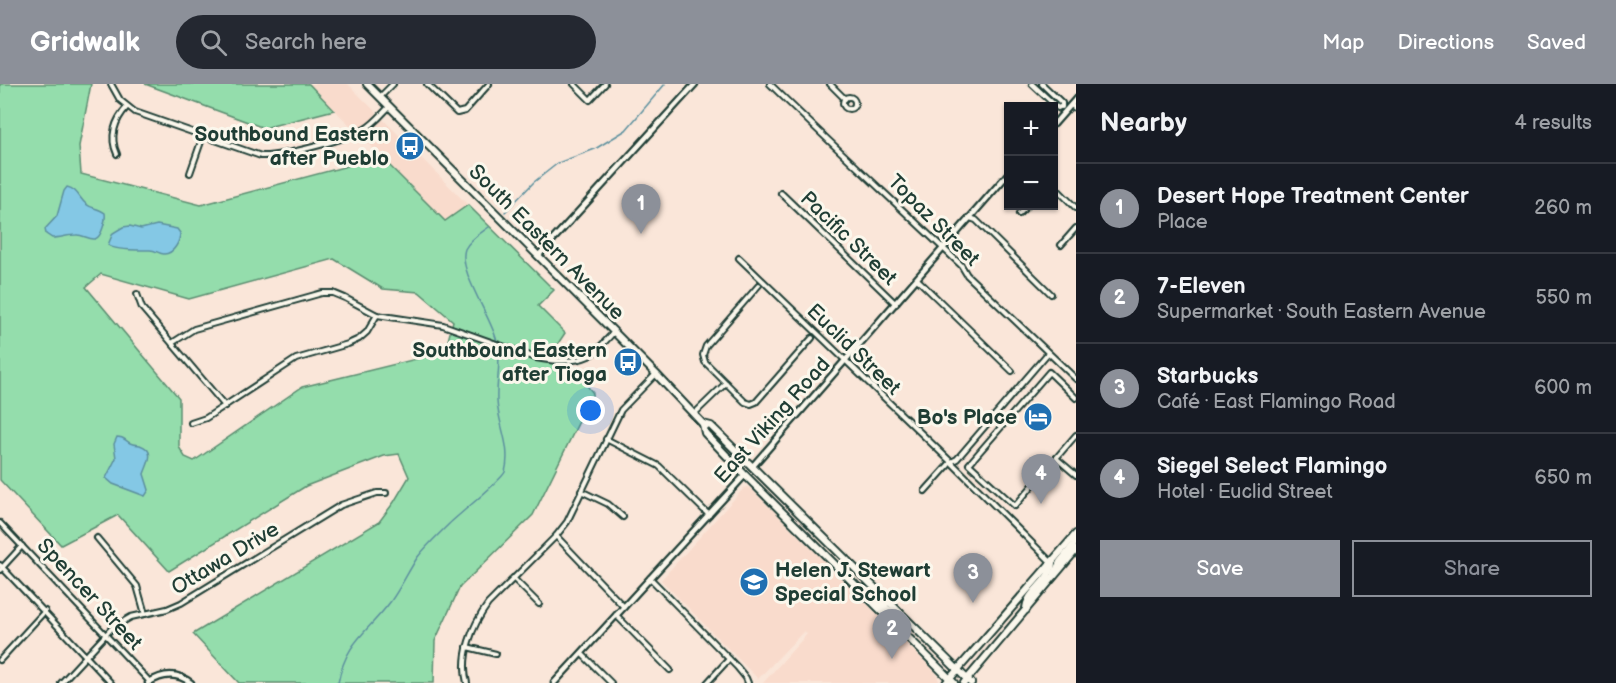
<!DOCTYPE html>
<html lang="en">
<head>
<meta charset="utf-8">
<style>
  :root { --surface:#171b24; --page:#242831; --text:#f1f3f6; --muted:#9ea1a6; --line:#363941; --accent:#8c9099 }
  body { margin:0; font-family:"Balsamiq Sans",sans-serif; background:var(--page); color:var(--text) }
  .controls { position:absolute; right:18px; top:18px; display:grid; overflow:hidden; border-radius:0px; box-shadow:0 2px 4px #0004 }
  .controls button { width:54px; height:54px; display:grid; place-items:center; padding:0; border:0; border-bottom:2px solid var(--line); background:var(--surface); color:var(--text); font:30px sans-serif }
  .you { position:absolute; left:591px; top:327px; width:21px; height:21px; margin:-15px; border:4px solid #fff; border-radius:50%; background:#1a73e8; box-shadow:0 0 0 9px #1a73e833 }
  .badge { display:grid; place-items:center; width:39px; height:39px; border-radius:50%; background:var(--accent); color:#fff; font-size:20px; font-weight:700 }
  .pin { position:absolute; translate:-50% -50px; filter:drop-shadow(0 2px 3px #0008) }
  .pin::after { content:''; position:absolute; top:32px; width:21px; height:18px; background:inherit; clip-path:polygon(0 0,100% 0,50% 100%) }
  .list { margin:0; padding:0; list-style:none }
  h2 { display:flex; justify-content:space-between; align-items:center; height:78px; margin:0; padding:0 24px; font-size:26px }
  h2 small { font-size:20px; font-weight:400; color:var(--muted) }
  .list li { display:grid; grid-template-columns:39px 1fr auto; gap:18px; align-items:center; box-sizing:border-box; height:90px; padding:0 24px; border-top:2px solid var(--line) }
  .list b { display:block; font-size:22px; white-space:nowrap }
  .list p { margin:0; font-size:20px; white-space:nowrap; color:var(--muted) }
  .list em { font-size:20px; font-style:normal; color:var(--muted) }
  .actions { display:flex; gap:12px; padding:18px 24px }
  .actions a { flex:1; padding:14px 0; border:2px solid var(--accent); border-radius:0px; text-align:center; font-size:21px; color:var(--accent) }
  .actions .main { background:var(--accent); color:#fff }
  .icon { flex:none; width:33px; height:33px; fill:none; stroke:currentColor; stroke-width:2; stroke-linecap:round; stroke-linejoin:round }
  .map { position:relative; flex:none; width:1076px; height:599px; overflow:hidden }
  header { display:flex; align-items:center; gap:36px; box-sizing:border-box; height:84px; padding:0 30px; background:var(--accent); color:#fff }
  header strong { font-size:28px }
  nav { display:flex; gap:33px; margin-inline-start:auto; font-size:21px }
  .search { width:420px; height:54px; background:var(--page); display:flex; align-items:center; gap:15px; box-sizing:border-box; padding:0 21px; border-radius:33px; color:var(--muted); font-size:22px }
  main { display:flex }
  aside { flex:1; background:var(--surface) }
  .map>svg:first-child { display:block }
  .built { fill:#f9dbcc }
  .green { fill:#94ddac; stroke:#5a8d70; stroke-width:1.5; fill-rule:evenodd }
  .water { fill:#84c8e5; stroke:#5c909e; stroke-width:1.5 }
  .lines { fill:none; stroke-linecap:round; stroke-linejoin:round }
  .stream { stroke:#5c909e; stroke-width:1.5 }
  .minor-casing { stroke:#1f3d34; stroke-width:8 }
  .tertiary-casing { stroke:#1f3d34; stroke-width:9 }
  .primary-casing { stroke:#1f3d34; stroke-width:10 }
  .minor { stroke:#fbf7ec; stroke-width:4 }
  .tertiary { stroke:#fbf7ec; stroke-width:4.5 }
  .primary { stroke:#fbf7ec; stroke-width:6 }
  .labels { text-anchor:middle; stroke-width:6; stroke-linejoin:round; paint-order:stroke }
  .poi-label { font-size:21px; font-weight:bold; fill:#1f3d34; stroke:#fbf7ec; text-anchor:end }
  .street-label { font-size:21px; fill:#1f3d34; stroke:#fbf7ec }
</style>
</head>
<body>
<header>
<strong>Gridwalk</strong>
<div class="search"><svg class="icon" aria-label="search" viewBox="0 0 24 24"><circle cx="10" cy="10" r="6"/><path d="M15 15l6 6"/></svg>Search here</div>
<nav><a>Map</a><a>Directions</a><a>Saved</a></nav>
</header>
<main>
<div class="map">
<svg width="1076" height="599" viewBox="0 0 1076 599">
  <rect width="100%" height="100%" fill="#fae6d9"/>
  <filter id="ink" filterUnits="userSpaceOnUse"><feTurbulence type="fractalNoise" baseFrequency=".0167" numOctaves="2"/><feDisplacementMap in="SourceGraphic" scale="12" xChannelSelector="R" yChannelSelector="G"/><feConvolveMatrix kernelMatrix="1 2 1 2 8 2 1 2 1" color-interpolation-filters="sRGB"/></filter>
  <g filter="url(#ink)">
    <g class="built">
      <path d="M309,0h39l120,121 -23,16z"/>
      <path d="M747,403l3,1 186,185 3,8 -1,2h-175l44,-49 -3,-3 -46,48 -97,-99 83,-92z"/>
    </g>
    <g class="green">
      <path d="M0,0h91l-12,62 2,28 120,31 180,-48 64,64 23,-16 86,85 -16,16 27,27 -14,21 21,13 21,26 -60,122 -73,72 -25,54 -1,42h-195l-46,-49 186,-112 15,-20 15,-25 -10,-23 -15,2 -78,30 -137,85 -51,-56 -57,30 -61,-65zM334,175l49,30 36,3 34,29 -8,31 -143,35 -108,74 -9,-4 -6,-10v-49l-93,-111 15,-13 88,25z"/>
      <path d="M145,0h164l25,26 -70,18z"/>
    </g>
    <g class="water">
      <path d="M67,103c10,2 12,11 19,17 6,5 13,4 19,9 1,6 -3,24 -10,26 -6,1 -13,-5 -19,-4 -8,0 -16,3 -24,3l-6,-4 -1,-5 12,-13 7,-25z"/>
      <path d="M157,141l20,4 3,4c0,8 -6,21 -16,21 -5,0 -8,-4 -14,-4 -10,0 -35,1 -42,-5l5,-12 10,-6 7,-1 11,3z"/>
      <path d="M117,353c8,0 7,3 13,6 4,2 6,1 10,2 17,6 7,19 4,29l5,16 -4,6 -32,-12 -7,-6 10,-20 -2,-14z"/>
    </g>
    <g class="lines">
      <g class="stream">
        <path d="M505,128l29,-30 24,-19 37,-14 31,-19 39,-46"/>
        <path d="M489,143c-8,6 -19,12 -24,22 -8,21 28,71 32,93"/>
        <path d="M338,599c8,-42 30,-51 53,-82 10,-14 17,-29 26,-43 9,-12 21,-23 31,-33 10,-10 54,-45 57,-53 7,-25 -7,-48 -8,-71 -1,-18 4,-37 1,-54"/>
      </g>
      <g class="minor-casing">
        <g id="minor">
          <path d="M111,0l9,16 15,12 126,44c20,1 87,-17 104,-27 9,-5 17,-15 24,-22"/>
          <path d="M427,0l30,29 8,-2 24,-27"/>
          <path d="M574,0l16,16 15,-16"/>
          <path d="M770,0c57,56 116,110 174,165l17,16 6,10 109,104"/>
          <path d="M830,0l15,15"/>
          <path d="M1032,0l26,24 4,-2"/>
          <path d="M1042,0l20,19v4"/>
          <path d="M380,13l13,-13"/>
          <circle cx="849" cy="19" r="6"/>
          <path d="M1071,21l5,4"/>
          <path d="M117,70c-8,-17 -2,-34 10,-47"/>
          <path d="M190,89l13,-37"/>
          <path d="M1054,102l22,22"/>
          <path d="M781,109l115,111"/>
          <path d="M1019,130l8,-8"/>
          <path d="M970,134l6,2 75,74"/>
          <path d="M1061,161l15,-17"/>
          <path d="M739,174l212,204 100,100"/>
          <path d="M917,195l95,92"/>
          <path d="M759,201l-53,61 -3,9 2,7 40,40 6,2 5,-2 56,-64"/>
          <path d="M137,210l5,14 83,98"/>
          <path d="M172,259l22,-14 128,-36h11l12,5 32,17 66,10 93,33c16,3 38,5 53,-2 9,-5 17,-16 25,-24"/>
          <path d="M1076,314l-27,-26 -80,92 46,42 61,-71"/>
          <path d="M694,330l32,-31"/>
          <path d="M191,339l15,-5 90,-59 52,-15 11,-5 8,-7 10,-17"/>
          <path d="M606,355l53,27 50,49"/>
          <path d="M1056,374l20,17"/>
          <path d="M581,407l27,13 15,13"/>
          <path d="M925,407l26,-29 6,-3 91,-106"/>
          <path d="M0,439l150,159"/>
          <path d="M556,452l68,71"/>
          <path d="M97,454l40,48 8,28"/>
          <path d="M0,481l111,118"/>
          <path d="M0,486l22,-24"/>
          <path d="M513,494l26,26"/>
          <path d="M650,494l87,89 9,11 2,5"/>
          <path d="M616,531l54,55"/>
          <path d="M467,563l29,7"/>
          <path d="M582,570l29,29"/>
          <path d="M0,576l45,-49"/>
          <path d="M61,599l51,-55 19,-11 36,-8 14,-6 160,-98 36,-12h9"/>
          <path d="M467,599c-7,-27 5,-57 21,-79l68,-68 11,-14 54,-112 35,-36"/>
          <path d="M707,599l22,-24"/>
        </g>
      </g>
      <g class="tertiary-casing">
        <g id="tertiary">
          <path d="M1054,40l22,-25"/>
          <path d="M538,172l157,-172"/>
          <path d="M752,383l256,-293"/>
          <path d="M148,599c15,-10 29,-11 43,0"/>
          <path d="M554,599l191,-208"/>
        </g>
      </g>
      <g class="primary-casing">
        <g id="primary">
          <path d="M367,0l289,290 47,50 2,9 40,42 209,208"/>
          <path d="M703,340l8,2 260,257"/>
          <path d="M1055,489l5,-11 16,-20"/>
          <path d="M858,504c11,0 19,11 29,15"/>
          <path d="M877,518l18,12 4,-2"/>
          <path d="M1026,526c0,-19 25,-28 26,-47"/>
          <path d="M946,599l130,-149"/>
          <path d="M964,599l112,-133"/>
        </g>
      </g>
      <use href="#minor" class="minor"/>
      <use href="#tertiary" class="tertiary"/>
      <use href="#primary" class="primary"/>
    </g>
  </g>
  <defs>
    <g id="bus-disc" transform="scale(1.5)"><circle r="9.5" fill="#1f6fb2" stroke="#fbf7ec"/><path d="M-5-6H5V4H4V6H2V4H-2V6H-4V4H-5ZM-3.5-4V0h7V-4ZM-3.5 1.2v1.5H-2V1.2ZM2 1.2v1.5H3.5V1.2Z" fill="#fff"/></g>
    <g id="hotel-disc" transform="scale(1.5)"><circle r="9.5" fill="#1f6fb2" stroke="#fbf7ec"/><path d="M-6-4.5h1.5V1H6V5H4.5V3h-9V5H-6ZM-4 0a1.8 1.8 0 1 1 3.6 0ZM.5 0V-2.5h3Q6-2.5 6 0Z" fill="#fff"/></g>
    <g id="school-disc" transform="scale(1.5)"><circle r="9.5" fill="#1f6fb2" stroke="#fbf7ec"/><path d="M0-5L7-2L0 1L-7-2ZM-4 1L0 2.5L4 1V4Q0 6-4 4Z" fill="#fff"/></g>
  </defs>
  <g fill-rule="evenodd">
    <use href="#bus-disc" x="410" y="62"/>
    <use href="#bus-disc" x="628" y="278"/>
    <use href="#hotel-disc" x="1038" y="333"/>
    <use href="#school-disc" x="754" y="498"/>
  </g>
  <g class="labels">
    <g class="poi-label">
      <text x="389" y="57">Southbound Eastern<tspan x="389" dy="24">after Pueblo</tspan></text>
      <text x="607" y="273">Southbound Eastern<tspan x="607" dy="24">after Tioga</tspan></text>
      <text x="1017" y="340">Bo's Place</text>
      <text x="775" y="493" text-anchor="start">Helen J. Stewart<tspan x="775" dy="24">Special School</tspan></text>
    </g>
    <g class="street-label">
      <text transform="translate(934 136) rotate(45)" y="7">Topaz Street</text>
      <text transform="translate(849 154) rotate(44)" y="7">Pacific Street</text>
      <text transform="translate(547 158) rotate(45)" y="7">South Eastern Avenue</text>
      <text transform="translate(854 265) rotate(44)" y="7">Euclid Street</text>
      <text transform="translate(772 336) rotate(-48)" y="7">East Viking Road</text>
      <text transform="translate(225 474) rotate(-31)" y="7">Ottawa Drive</text>
      <text transform="translate(90 510) rotate(47)" y="7">Spencer Street</text>
    </g>
  </g>
</svg>
<div class="controls">
<button>+</button>
<button>−</button>
</div>
<div class="you"></div>
<div class="pin badge" style="left:641px;top:150px">1</div>
<div class="pin badge" style="left:892px;top:575px">2</div>
<div class="pin badge" style="left:973px;top:519px">3</div>
<div class="pin badge" style="left:1041px;top:420px">4</div>
</div>
<aside>
<h2>Nearby<small>4 results</small></h2>
<ul class="list">
<li><span class="badge">1</span><div><b>Desert Hope Treatment Center</b><p>Place</p></div><em>260 m</em></li>
<li><span class="badge">2</span><div><b>7-Eleven</b><p>Supermarket · South Eastern Avenue</p></div><em>550 m</em></li>
<li><span class="badge">3</span><div><b>Starbucks</b><p>Café · East Flamingo Road</p></div><em>600 m</em></li>
<li><span class="badge">4</span><div><b>Siegel Select Flamingo</b><p>Hotel · Euclid Street</p></div><em>650 m</em></li>
</ul>
<div class="actions"><a class="main">Save</a><a>Share</a></div>
</aside>
</main>
</body>
</html>
